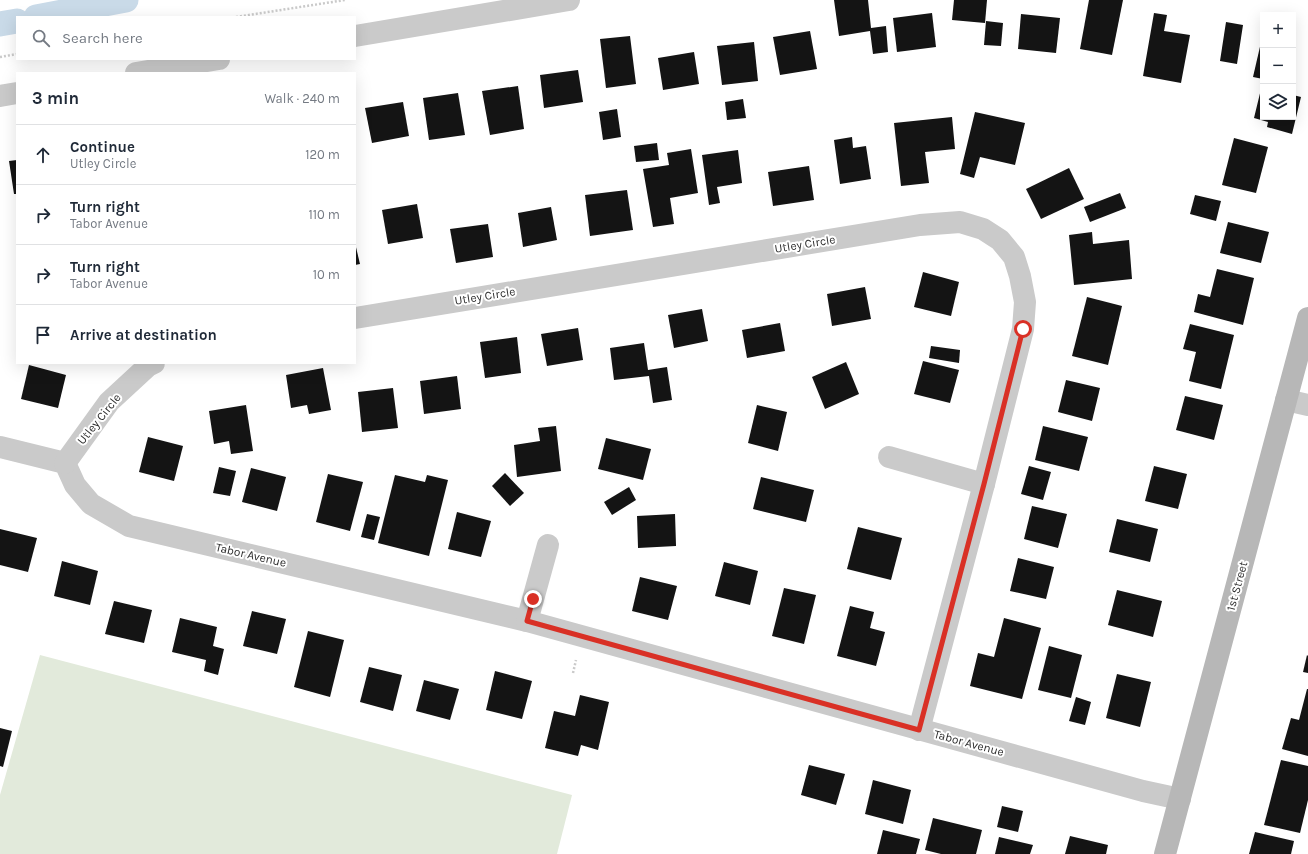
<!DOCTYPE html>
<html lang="en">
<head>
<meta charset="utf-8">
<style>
  :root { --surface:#fff; --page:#f2f2f3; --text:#1f2937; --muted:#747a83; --line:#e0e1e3 }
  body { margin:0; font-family:Karla,sans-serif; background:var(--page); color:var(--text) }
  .controls { position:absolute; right:12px; top:12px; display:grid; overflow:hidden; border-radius:0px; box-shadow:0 4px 16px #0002 }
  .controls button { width:36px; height:36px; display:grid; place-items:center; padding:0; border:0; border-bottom:1px solid var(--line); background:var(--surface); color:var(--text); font:20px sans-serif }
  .stop { position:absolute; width:12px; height:12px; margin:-9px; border:3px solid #d93025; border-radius:50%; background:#fff }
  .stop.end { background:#d93025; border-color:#fff; box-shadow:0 1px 4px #0008 }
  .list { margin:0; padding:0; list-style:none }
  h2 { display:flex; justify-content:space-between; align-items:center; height:52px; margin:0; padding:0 16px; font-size:17px }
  h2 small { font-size:13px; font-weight:400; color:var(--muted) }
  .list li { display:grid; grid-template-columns:26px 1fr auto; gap:12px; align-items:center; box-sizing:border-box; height:60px; padding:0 16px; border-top:1px solid var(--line) }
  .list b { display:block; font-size:15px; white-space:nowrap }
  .list p { margin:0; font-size:13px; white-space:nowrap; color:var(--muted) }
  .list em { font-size:13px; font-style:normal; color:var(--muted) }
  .icon { flex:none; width:22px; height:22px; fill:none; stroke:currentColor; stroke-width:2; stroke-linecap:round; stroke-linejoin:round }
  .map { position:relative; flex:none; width:1308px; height:854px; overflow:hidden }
  .search { position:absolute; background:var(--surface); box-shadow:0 4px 16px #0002; left:16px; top:16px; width:340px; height:44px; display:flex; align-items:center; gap:10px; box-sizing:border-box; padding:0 14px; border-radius:0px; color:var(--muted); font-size:15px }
  .panel { position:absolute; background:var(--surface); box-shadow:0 4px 16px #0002; left:16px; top:72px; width:340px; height:292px; border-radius:0px }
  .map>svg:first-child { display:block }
  .green { fill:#e2eadb }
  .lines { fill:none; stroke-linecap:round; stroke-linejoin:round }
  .canal { stroke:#c9dae8; stroke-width:25 }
  .building { fill:#141414 }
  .path { stroke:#cacaca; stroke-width:2.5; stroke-dasharray:2 2; stroke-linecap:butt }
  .street { stroke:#cacaca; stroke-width:22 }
  .secondary { stroke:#b7b7b7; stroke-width:22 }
  .route { stroke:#d93025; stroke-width:5 }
  .labels { text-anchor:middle; stroke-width:4; stroke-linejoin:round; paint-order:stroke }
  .street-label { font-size:12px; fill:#2d2d2d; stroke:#fff }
</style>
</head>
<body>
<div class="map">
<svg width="1308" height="854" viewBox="0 0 1308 854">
  <rect width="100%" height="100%" fill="#fff"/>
  <path class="green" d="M40,655l532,140 -15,59h-557v-59z"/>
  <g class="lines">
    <g class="canal">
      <path d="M36,17l90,-17"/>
      <path d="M0,24l17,-3"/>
    </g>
  </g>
  <g class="building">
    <path d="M834,0h34l3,28 15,-2 2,26 -15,2 -3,-23 -31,5z"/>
    <path d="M954,0h33l-2,23 -33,-3z"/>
    <path d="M1089,0h34l-11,55 -32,-6z"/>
    <path d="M932,13l4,34 -39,5 -4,-34z"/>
    <path d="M1154,13l13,2 -3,16 26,4 -9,48 -38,-7z"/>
    <path d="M1021,14l39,4 -4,35 -38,-4z"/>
    <path d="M986,21l17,2 -2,23 -17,-1z"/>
    <path d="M1226,22l17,3 -6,39 -17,-3z"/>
    <path d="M810,31l7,38 -37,6 -7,-38z"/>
    <path d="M630,36l6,48 -30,4 -6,-49z"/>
    <path d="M1262,38h1v41l-10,-2z"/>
    <path d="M754,42l4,39 -36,4 -5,-39z"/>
    <path d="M694,52l5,32 -36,6 -5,-32z"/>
    <path d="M578,70l5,32 -39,6 -4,-33z"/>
    <path d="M1262,85l1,32h30v-22l8,2 -9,37 -25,-7 1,-5 -14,-4z"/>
    <path d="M518,86l6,43 -34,6 -8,-44z"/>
    <path d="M458,93l7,42 -36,5 -6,-42z"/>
    <path d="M743,99l3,19 -19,2 -2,-18z"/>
    <path d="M403,102l6,34 -37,7 -7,-35z"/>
    <path d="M617,109l4,28 -18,3 -4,-28z"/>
    <path d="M975,112l50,11 -10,42 -35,-8 -6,21 -14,-4z"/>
    <path d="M952,117l3,32 -30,3 4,31 -28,3 -7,-63z"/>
    <path d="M852,137l1,11 13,-2 5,33 -31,5 -6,-44z"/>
    <path d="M1234,138l34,9 -12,46 -34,-8z"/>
    <path d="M657,143l2,17 -23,2 -2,-16z"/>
    <path d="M691,149l7,44 -28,5 4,26 -21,3 -10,-58 26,-4 -2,-12z"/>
    <path d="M738,150l4,33 -25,4 3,16 -11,2 -7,-50z"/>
    <path d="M17,160v34h-3l-5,-33z"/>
    <path d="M809,166l5,34 -41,6 -5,-34z"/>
    <path d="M1069,168l15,31 -43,20 -15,-30z"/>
    <path d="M627,190l6,40 -43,6 -5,-41z"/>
    <path d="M1120,193l6,15 -36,14 -6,-15z"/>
    <path d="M1195,195l26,6 -5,20 -26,-7z"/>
    <path d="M417,204l6,34 -35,6 -6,-34z"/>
    <path d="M551,207l6,33 -34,7 -5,-34z"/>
    <path d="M1228,222l41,10 -8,31 -41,-10z"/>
    <path d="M488,224l5,33 -37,6 -6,-34z"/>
    <path d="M1092,232l1,12 36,-4 3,39 -58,6 -5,-50z"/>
    <path d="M355,243l5,21 -5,1z"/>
    <path d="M1217,269l37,9 -11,47 -49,-13 4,-18 12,3z"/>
    <path d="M923,272l36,10 -8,34 -37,-9z"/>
    <path d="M865,287l6,32 -39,7 -5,-32z"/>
    <path d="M1087,297l35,9 -14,59 -36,-9z"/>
    <path d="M702,309l6,32 -34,7 -6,-33z"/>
    <path d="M780,323l5,28 -38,7 -5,-28z"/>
    <path d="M1190,324l44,11 -13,54 -32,-8 7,-29 -13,-3z"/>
    <path d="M578,328l5,32 -36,6 -6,-32z"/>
    <path d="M517,337l4,36 -36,5 -5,-36z"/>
    <path d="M644,343l4,27 19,-3 5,33 -19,3 -4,-27 -35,4 -4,-32z"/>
    <path d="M931,346l29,4 -1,13 -30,-5z"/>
    <path d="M923,361l36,9 -9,33 -36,-9z"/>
    <path d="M846,362l13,32 -34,15 -13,-32z"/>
    <path d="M29,365l37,10 -8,33 -37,-9z"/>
    <path d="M323,368l8,42 -22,4 -2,-9 -16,3 -5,-33z"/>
    <path d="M457,376l4,33 -37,5 -4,-33z"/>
    <path d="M1066,380l34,8 -8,33 -34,-9z"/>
    <path d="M393,388l5,40 -36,4 -4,-40z"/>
    <path d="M1185,396l38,9 -9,35 -38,-10z"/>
    <path d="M246,405l7,46 -22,3 -2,-13 -15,3 -5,-33z"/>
    <path d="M757,405l30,7 -9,39 -30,-8z"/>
    <path d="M556,426l5,45 -44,6 -3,-32 26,-4 -2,-13z"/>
    <path d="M1043,426l45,11 -9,34 -44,-11z"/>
    <path d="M148,437l35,9 -9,35 -35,-9z"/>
    <path d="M606,438l45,11 -8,31 -45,-11z"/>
    <path d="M1029,466l22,6 -8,28 -22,-6z"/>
    <path d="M1154,466l33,8 -9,35 -33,-8z"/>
    <path d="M219,467l17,4 -6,25 -17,-3z"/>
    <path d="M251,468l35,9 -9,34 -35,-9z"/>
    <path d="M505,473l19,20 -14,13 -18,-20z"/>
    <path d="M328,474l35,8 -13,49 -34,-9z"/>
    <path d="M395,475l30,7 2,-7 21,5 -19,76 -51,-13z"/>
    <path d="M761,477l53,13 -8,32 -53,-13z"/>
    <path d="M629,487l7,13 -24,15 -8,-13z"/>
    <path d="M1032,506l35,8 -9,34 -34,-9z"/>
    <path d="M457,512l34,9 -10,36 -33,-8z"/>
    <path d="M367,514l13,3 -6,23 -13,-3z"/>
    <path d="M675,514l1,32 -38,2 -1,-32z"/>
    <path d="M1117,519l41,10 -8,33 -41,-10z"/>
    <path d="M858,527l44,11 -11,42 -44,-11z"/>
    <path d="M0,529l37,9 -9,34 -28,-7z"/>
    <path d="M1018,558l36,9 -8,32 -36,-8z"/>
    <path d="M62,561l36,10 -8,34 -36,-9z"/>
    <path d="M724,562l34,9 -8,34 -35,-9z"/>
    <path d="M640,577l37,9 -9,34 -36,-9z"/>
    <path d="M784,588l32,7 -12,49 -32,-8z"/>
    <path d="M1117,590l45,11 -9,36 -45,-12z"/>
    <path d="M114,601l38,9 -8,33 -39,-9z"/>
    <path d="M850,606l24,6 -4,16 15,4 -9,34 -39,-10z"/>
    <path d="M252,611l34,8 -9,35 -34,-8z"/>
    <path d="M180,618l37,9 -4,19 11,3 -6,26 -14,-4 2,-11 -34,-8z"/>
    <path d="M1004,618l37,10 -19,71 -52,-13 8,-33 16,4z"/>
    <path d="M308,631l36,9 -14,57 -36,-10z"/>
    <path d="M1049,646l33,9 -11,43 -33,-8z"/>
    <path d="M1307,655l1,1v17l-5,-1z"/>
    <path d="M369,667l33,8 -9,36 -33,-9z"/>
    <path d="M495,671l37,10 -10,38 -36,-9z"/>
    <path d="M1117,674l34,8 -11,45 -34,-9z"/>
    <path d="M424,680l35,9 -9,31 -34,-9z"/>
    <path d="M1307,689h1v67l-26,-7 9,-31 8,2z"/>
    <path d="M580,695l29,7 -11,48 -17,-5 -3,11 -33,-8 9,-37 21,5z"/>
    <path d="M1076,697l15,5 -6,23 -16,-4z"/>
    <path d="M0,728l12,3 -9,36 -3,-1z"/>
    <path d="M1281,760l27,6v34l-8,33 -36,-8z"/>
    <path d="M809,765l36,9 -9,31 -35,-10z"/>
    <path d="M873,780l38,10 -8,34 -38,-10z"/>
    <path d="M1002,806l21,5 -5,21 -21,-5z"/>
    <path d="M933,818l49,12 -6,24h-35l-16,-4z"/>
    <path d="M883,830l37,9 -4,15h-39z"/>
    <path d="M1255,832l39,9 -3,13h-42z"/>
    <path d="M1070,836l38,9 -2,9h-41z"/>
    <path d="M999,837l34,8 -3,9h-35z"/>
  </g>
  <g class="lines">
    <g class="path">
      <path d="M236,17l109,-17"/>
      <path d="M0,57l17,-3"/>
      <path d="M573,673l3,-13"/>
    </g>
    <g class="street">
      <path d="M355,36l214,-36"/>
      <path d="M136,73l83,-14"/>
      <path d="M0,96l17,-3"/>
      <path d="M355,318l565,-93 40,-3 23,7 17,11 14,17 6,19 5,26 -2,27 -39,155 -65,246"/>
      <path d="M1286,400l22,5"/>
      <path d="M0,447l65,16 10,22 16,19 38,22 398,95 616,170 37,8"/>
      <path d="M889,457l95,27"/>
      <path d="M65,463l44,-61 39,-36 6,-3"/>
      <path d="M527,621l21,-76"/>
    </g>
    <path class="secondary" d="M1165,854l143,-536"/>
  </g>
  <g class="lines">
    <path class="route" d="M533,599l-6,22 392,109 65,-246 39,-155"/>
  </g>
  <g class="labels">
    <g class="street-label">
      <text transform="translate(805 244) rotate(-9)" y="4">Utley Circle</text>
      <text transform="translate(485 296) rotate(-9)" y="4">Utley Circle</text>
      <text transform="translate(99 419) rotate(-51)" y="4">Utley Circle</text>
      <text transform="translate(251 555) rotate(13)" y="4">Tabor Avenue</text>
      <text transform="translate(1237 586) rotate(-75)" y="4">1st Street</text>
      <text transform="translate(969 743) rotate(15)" y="4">Tabor Avenue</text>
    </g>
  </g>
</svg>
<div class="controls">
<button>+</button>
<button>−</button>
<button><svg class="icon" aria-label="layers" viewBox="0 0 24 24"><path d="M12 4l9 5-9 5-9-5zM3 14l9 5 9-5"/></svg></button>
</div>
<div class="stop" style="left:1023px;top:329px"></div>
<div class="stop end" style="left:533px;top:599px"></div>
<div class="search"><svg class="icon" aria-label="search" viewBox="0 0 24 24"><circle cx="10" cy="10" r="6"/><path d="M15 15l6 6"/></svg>Search here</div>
<section class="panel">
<h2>3 min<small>Walk · 240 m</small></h2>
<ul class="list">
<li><svg class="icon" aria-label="ahead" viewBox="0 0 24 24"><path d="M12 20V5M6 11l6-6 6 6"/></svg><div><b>Continue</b><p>Utley Circle</p></div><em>120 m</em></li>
<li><svg class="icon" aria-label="right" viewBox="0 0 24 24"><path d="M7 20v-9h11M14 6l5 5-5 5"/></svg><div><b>Turn right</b><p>Tabor Avenue</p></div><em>110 m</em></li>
<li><svg class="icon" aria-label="right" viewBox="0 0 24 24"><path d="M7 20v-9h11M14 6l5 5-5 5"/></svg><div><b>Turn right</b><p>Tabor Avenue</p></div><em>10 m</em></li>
<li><svg class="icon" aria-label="arrive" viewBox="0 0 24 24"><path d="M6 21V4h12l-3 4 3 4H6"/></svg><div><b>Arrive at destination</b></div></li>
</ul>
</section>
</div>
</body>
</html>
